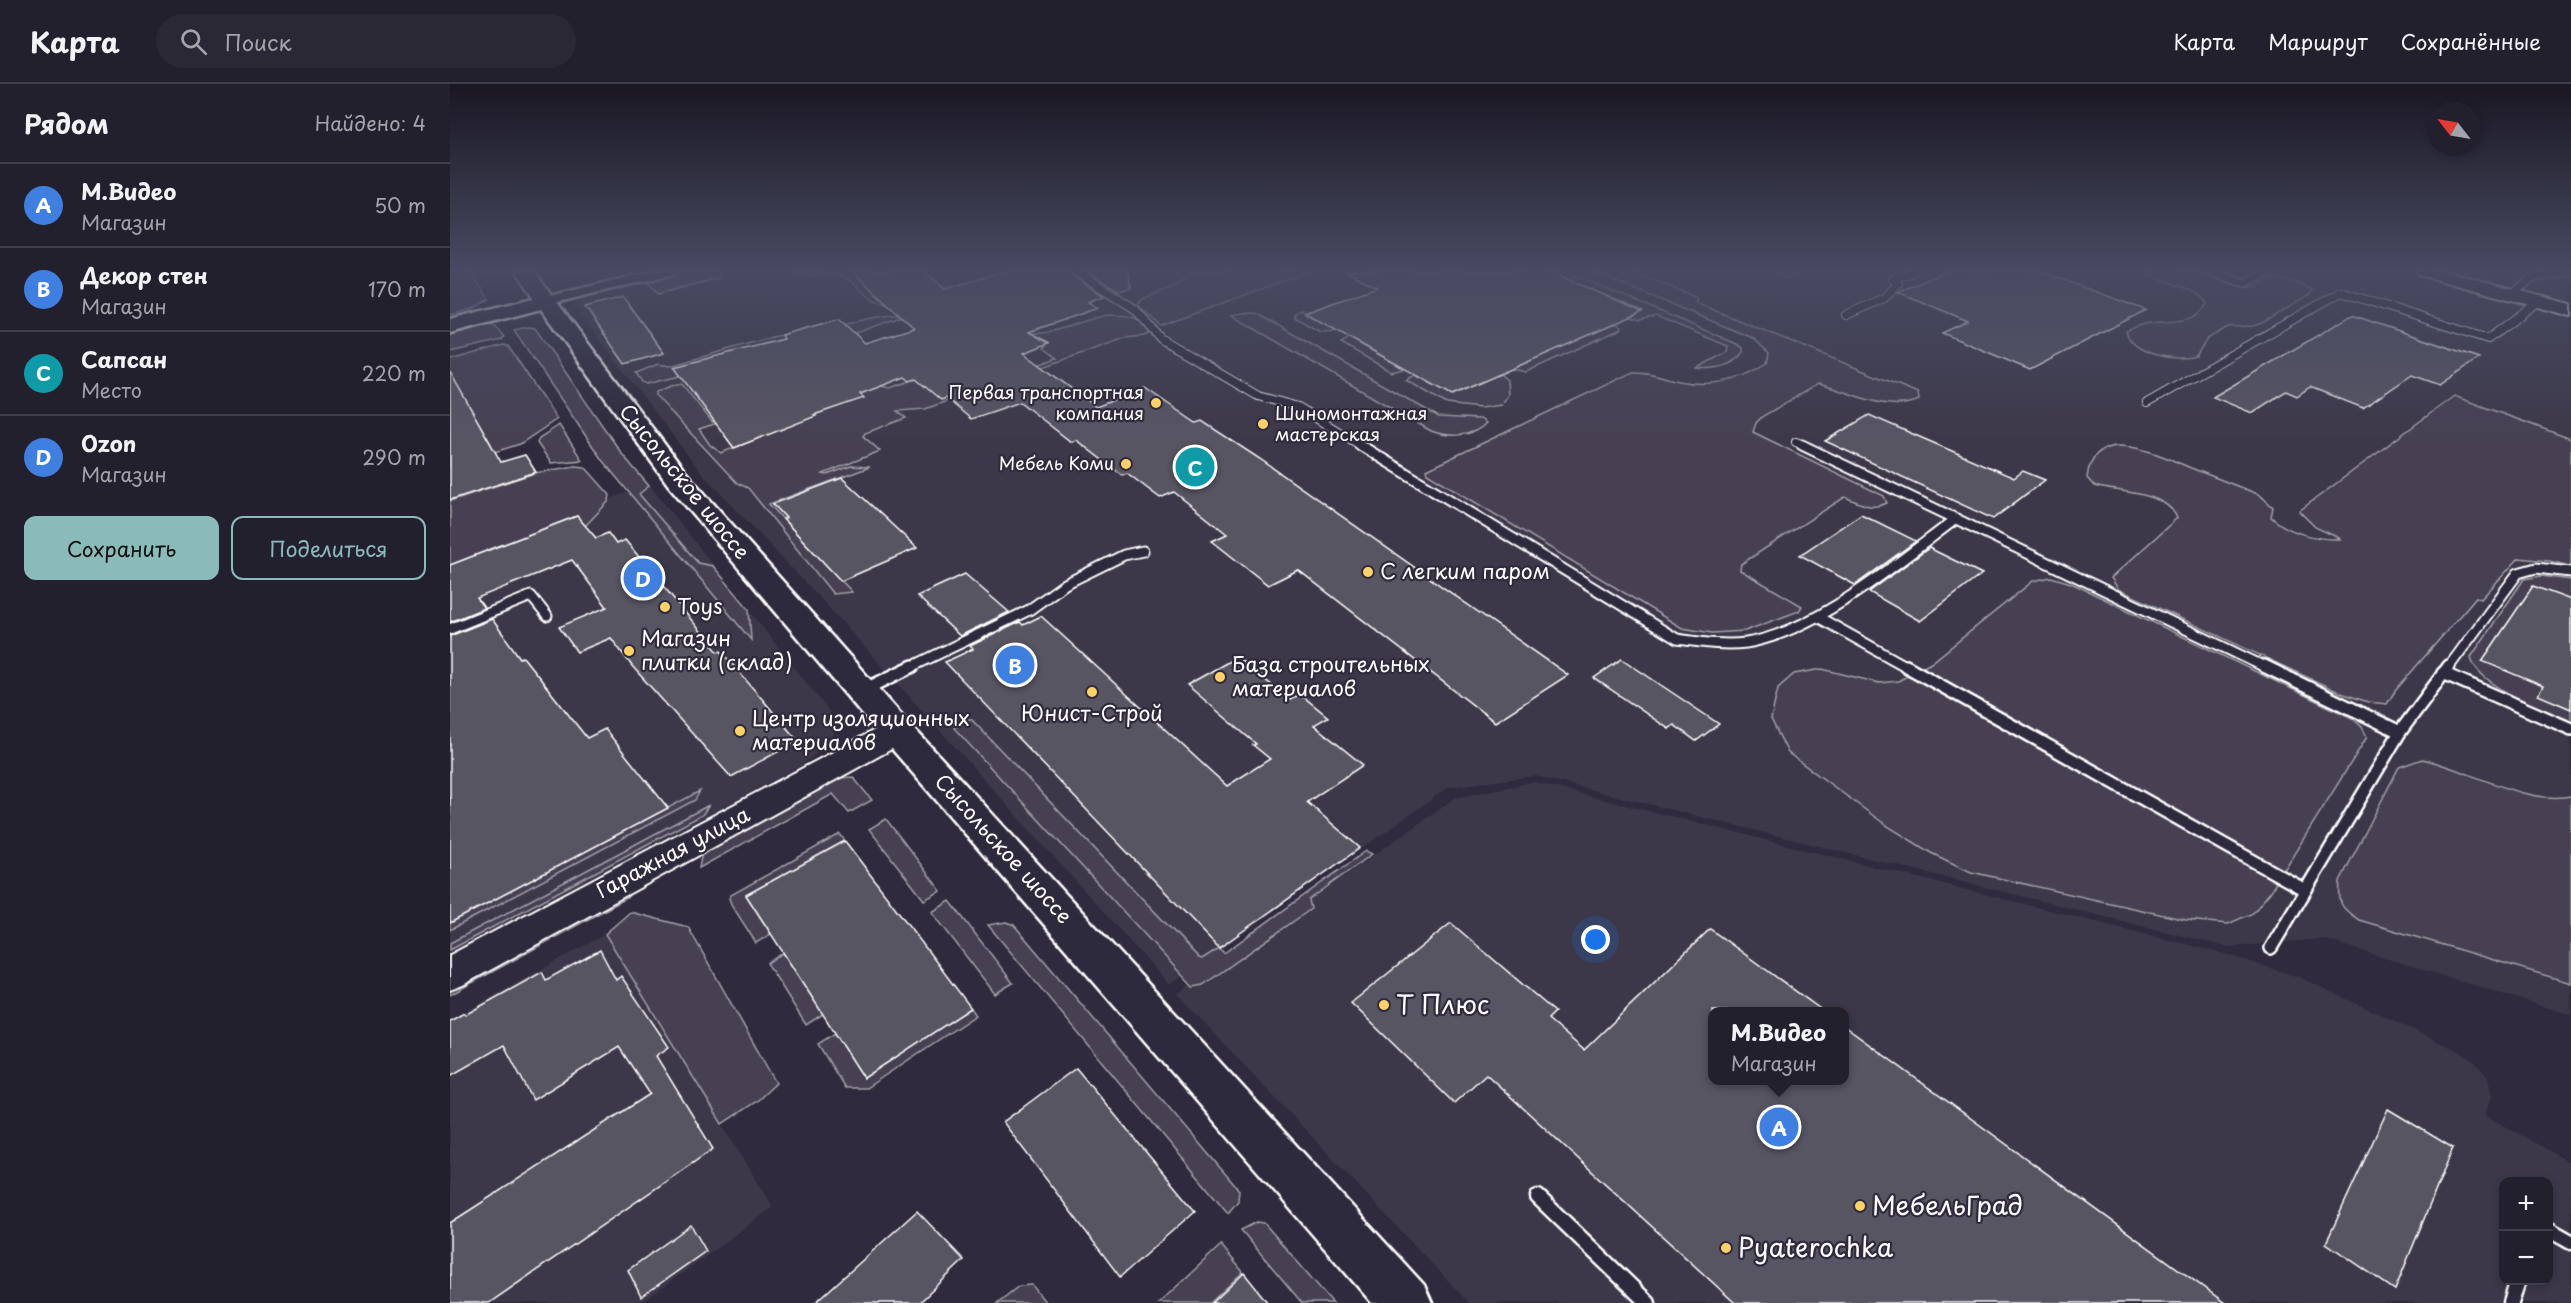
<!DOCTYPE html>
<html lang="ru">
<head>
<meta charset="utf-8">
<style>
  :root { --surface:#23202e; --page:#2b2836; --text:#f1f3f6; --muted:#a3a3aa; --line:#403e4a; --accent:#8bbbb9 }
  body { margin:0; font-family:"Playpen Sans",sans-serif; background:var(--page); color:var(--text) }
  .controls { position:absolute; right:18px; bottom:18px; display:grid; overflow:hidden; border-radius:12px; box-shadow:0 3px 9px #0003 }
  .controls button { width:54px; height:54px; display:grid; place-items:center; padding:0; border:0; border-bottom:2px solid var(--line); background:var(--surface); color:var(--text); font:30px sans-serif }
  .compass { position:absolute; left:1977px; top:18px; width:54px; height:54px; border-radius:50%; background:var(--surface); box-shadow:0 3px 9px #0003; rotate:301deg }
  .you { position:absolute; left:1146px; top:856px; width:21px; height:21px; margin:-15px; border:4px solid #fff; border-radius:50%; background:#1a73e8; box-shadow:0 0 0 9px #1a73e833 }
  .badge { display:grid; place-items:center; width:39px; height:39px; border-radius:50%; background:var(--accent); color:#fff; font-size:20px; font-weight:700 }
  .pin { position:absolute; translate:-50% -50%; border:3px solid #fff; box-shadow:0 2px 6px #0006 }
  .popup { position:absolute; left:1258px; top:923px; width:141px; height:78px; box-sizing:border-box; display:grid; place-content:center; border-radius:12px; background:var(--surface); filter:drop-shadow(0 2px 4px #0005); font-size:20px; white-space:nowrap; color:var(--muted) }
  .popup b { font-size:22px; color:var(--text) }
  .popup::after { content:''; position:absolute; left:50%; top:100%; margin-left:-12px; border:12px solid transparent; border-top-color:var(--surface) }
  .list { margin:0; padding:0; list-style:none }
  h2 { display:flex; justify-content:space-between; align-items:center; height:78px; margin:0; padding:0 24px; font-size:26px }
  h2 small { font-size:20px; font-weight:400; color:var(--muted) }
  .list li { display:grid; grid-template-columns:39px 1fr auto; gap:18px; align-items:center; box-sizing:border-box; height:84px; padding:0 24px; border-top:2px solid var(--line) }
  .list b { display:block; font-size:22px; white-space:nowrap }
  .list p { margin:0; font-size:20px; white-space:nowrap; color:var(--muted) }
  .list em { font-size:20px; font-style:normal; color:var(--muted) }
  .actions { display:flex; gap:12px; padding:18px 24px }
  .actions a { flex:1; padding:14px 0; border:2px solid var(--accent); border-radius:12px; text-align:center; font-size:21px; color:var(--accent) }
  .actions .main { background:var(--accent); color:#111 }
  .icon { flex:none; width:33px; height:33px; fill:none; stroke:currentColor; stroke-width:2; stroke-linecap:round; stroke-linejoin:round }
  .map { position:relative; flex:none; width:2121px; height:1219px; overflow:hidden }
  header { display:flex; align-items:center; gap:36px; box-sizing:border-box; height:84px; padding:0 30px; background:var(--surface); border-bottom:2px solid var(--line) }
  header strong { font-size:28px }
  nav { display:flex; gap:33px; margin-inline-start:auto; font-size:21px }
  .search { width:420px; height:54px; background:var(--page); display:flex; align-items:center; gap:15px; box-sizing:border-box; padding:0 21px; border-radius:33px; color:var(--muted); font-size:22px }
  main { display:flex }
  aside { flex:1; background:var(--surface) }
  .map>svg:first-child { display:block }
  .built { fill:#3c3749; fill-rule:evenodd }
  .green { fill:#464152; stroke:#a2a0a8; stroke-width:1.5 }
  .building { fill:#595564; stroke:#fff; stroke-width:1.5 }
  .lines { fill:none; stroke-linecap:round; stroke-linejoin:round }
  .lane-far3-casing { stroke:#fff; stroke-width:10 }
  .lane-far2-casing { stroke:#fff; stroke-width:13 }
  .lane-far1-casing { stroke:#fff; stroke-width:16 }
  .lane-casing { stroke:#fff; stroke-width:19 }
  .street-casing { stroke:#fff; stroke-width:5 }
  .secondary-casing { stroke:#fff; stroke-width:4 }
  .primary-casing { stroke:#fff; stroke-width:5 }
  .lane-far3 { stroke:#2f2a3d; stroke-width:8 }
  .lane-far2 { stroke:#2f2a3d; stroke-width:9 }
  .lane-far1 { stroke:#2f2a3d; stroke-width:11 }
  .lane { stroke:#2f2a3d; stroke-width:14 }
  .street { fill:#2f2a3d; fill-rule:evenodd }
  .secondary { fill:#2f2a3d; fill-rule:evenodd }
  .primary { fill:#2f2a3d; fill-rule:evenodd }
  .poi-dot { fill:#ffd166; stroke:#2f2a3d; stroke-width:2 }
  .labels { text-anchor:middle; stroke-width:4.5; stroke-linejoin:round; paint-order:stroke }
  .far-poi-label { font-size:18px; fill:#fff; stroke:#2f2a3d; text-anchor:end }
  .street-label { font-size:21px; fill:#fff; stroke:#2f2a3d }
  .poi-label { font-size:21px; fill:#fff; stroke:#2f2a3d; text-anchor:start }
  .near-poi-label { font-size:26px; fill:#fff; stroke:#2f2a3d; text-anchor:start }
</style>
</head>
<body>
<header>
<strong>Карта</strong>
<div class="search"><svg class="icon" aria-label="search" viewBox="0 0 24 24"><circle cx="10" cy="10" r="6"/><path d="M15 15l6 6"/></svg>Поиск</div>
<nav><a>Карта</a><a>Маршрут</a><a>Сохранённые</a></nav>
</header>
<main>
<aside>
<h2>Рядом<small>Найдено: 4</small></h2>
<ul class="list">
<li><span class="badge" style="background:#3f7fe0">A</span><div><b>М.Видео</b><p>Магазин</p></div><em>50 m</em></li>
<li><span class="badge" style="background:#3f7fe0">B</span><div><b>Декор стен</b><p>Магазин</p></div><em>170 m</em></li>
<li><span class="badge" style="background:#0f9aa8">C</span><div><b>Сапсан</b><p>Место</p></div><em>220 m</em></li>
<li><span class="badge" style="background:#3f7fe0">D</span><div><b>Ozon</b><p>Магазин</p></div><em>290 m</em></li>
</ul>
<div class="actions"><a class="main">Сохранить</a><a>Поделиться</a></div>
</aside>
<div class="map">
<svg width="2121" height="1219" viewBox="0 0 2121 1219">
  <rect width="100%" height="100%" fill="#2f2a3d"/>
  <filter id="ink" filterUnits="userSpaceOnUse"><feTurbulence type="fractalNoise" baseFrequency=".0167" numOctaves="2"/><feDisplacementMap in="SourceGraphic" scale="12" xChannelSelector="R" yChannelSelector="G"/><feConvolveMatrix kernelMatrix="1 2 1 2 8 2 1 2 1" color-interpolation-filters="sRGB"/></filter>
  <g filter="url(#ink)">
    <g class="built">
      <path d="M235,187h1732l154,41v703l-248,-76 -96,8 -692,-171 -86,11 -280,198 -325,-361 -146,-155 -124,-163 7,-8z"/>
      <path d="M1985,187h136v36l-18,-5z"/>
      <path d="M199,400l179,226 6,11v13l-7,12 -27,20 -350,186v-392z"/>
      <path d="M1083,698l696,173 70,22 160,74 14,9 15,17 4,20 -7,18 86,48v140h-1102l-292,-309 278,-196zM1263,928h132v68h-132zM2054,1098h44v98h-44z"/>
      <path d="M155,850l168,273 -132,96h-191v-283z"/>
    </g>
    <g class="green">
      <path d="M0,187h20l19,28 -16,10 -23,6z"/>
      <path d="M345,187h57l35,32c-21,0 -30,-24 -50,-28 -15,-4 -28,6 -42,-4z"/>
      <path d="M756,187h104l-149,55 -23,-21 4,-6 33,-13 17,-13z"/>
      <path d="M1099,187h16l172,73 6,4v4c-10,15 -29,18 -46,16l30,-16 1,-6 -72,-30 -16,4 -9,-3 11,-6z"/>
      <path d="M1140,187h41l65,26 1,3 -3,2 224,91 1,7c-33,14 -69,-9 -101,-16l-55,32 -7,7 -3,9 131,64 3,7c-15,8 -27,0 -42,-6l-104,67 -1,6 62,36 -3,5 -54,20 -33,2 -30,-5 -255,-155 -1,-3 207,-98c13,-1 27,4 41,8 34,8 64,3 93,-17l2,-10 -16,-15z"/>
      <path d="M1694,187h49l49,16h11l21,-9 22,5 16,7 -2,5 -48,28 -9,3 -25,1 -21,12 -11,17c-20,6 -64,-1 -70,-25 8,-3 15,-7 24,-8 21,-3 45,2 57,-19 -8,-16 -46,-23 -62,-31z"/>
      <path d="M851,226l10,1 -5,3 32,17 -18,1 -26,-15 1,-4z"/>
      <path d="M792,229h14l183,104 41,2 6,4c-13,15 -39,14 -55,8l-200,-116z"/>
      <path d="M459,230l-70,25 -193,45 -4,-2 -6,-9 22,-9 12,2 102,-29 9,-2 7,8c42,-13 76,-28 121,-29z"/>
      <path d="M658,231c22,0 28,0 43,17l-6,4 -20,2 -200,71 -28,2 9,7 -41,15 -2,3 17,15 -57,23 4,1 24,-9 19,1 -101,37 83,88 -19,2 -85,-106 -11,-5 -81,-87v-4l15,-6 11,-2 30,38 32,-10 -2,3 -43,14 11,16 11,8 94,-37 -10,-8 76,-22 9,2 26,-9 25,21 116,-42 -13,-10 5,-6 -21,-9c27,3 53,-14 80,-18z"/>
      <path d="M1166,239l6,5 -1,1 -95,43 -14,-3z"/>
      <path d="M43,240l11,13 -2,3 -52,12v-17z"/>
      <path d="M78,243l7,1 87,126 27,32 -10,8 59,69 15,3 36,43 2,31 -149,-180 -88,-130z"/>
      <path d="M899,254l56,31 -14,3 -50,-29z"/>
      <path d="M54,261l4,1 49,73 -37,25 -70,22v-9l41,-13 -41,-72v-12z"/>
      <path d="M1050,290l7,6 1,15 -7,10 -21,3 -33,-4 -41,-24 9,-5 38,20z"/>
      <path d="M2004,312l117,43v128l-15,-5 -37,-4 -38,41 -5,-2 -81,94 -8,13 -19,-2 -27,-9 -223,-104 -7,-11 66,-60c-11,-27 -58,-25 -83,-32l-7,-8c6,-57 72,-23 104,-10 23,9 46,18 69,27l13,12 -2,10c17,16 47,23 70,22l-26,-12 -16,-16z"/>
      <path d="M109,341l23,35 -31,3 -14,-20 2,-5z"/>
      <path d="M125,382l10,1 25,28 -1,6 -24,25 -8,-10 -127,49v-64l85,-28z"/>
      <path d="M2091,492l30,4v141c-27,-12 -93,-34 -100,-64l53,-78z"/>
      <path d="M1601,493l20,6 281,135 10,9 5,10 -96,154 -18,22 -25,11 -42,-4 -215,-48 -40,-19 -45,-28 -98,-72 -17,-34 7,-31 16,-14 28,-5 57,14 19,-2 33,-18 102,-82z"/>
      <path d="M517,635h4l228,239 3,1 17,-11 5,5 142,-102 6,3 -63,46 2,9 -108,76 -10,2 -239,-259z"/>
      <path d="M1972,675c46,10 102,46 149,37v187l-212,-63c-19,-12 -21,-17 -19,-39l59,-114z"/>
      <path d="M403,693l19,23 -23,13 -16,-19 -134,74 3,-16 136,-74z"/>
      <path d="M250,707l-5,9 -245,130v-7z"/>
      <path d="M259,721l-7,10 -252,135v-7z"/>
      <path d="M436,735l55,72 -17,9 -55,-71z"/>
      <path d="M390,750l5,7 -99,54 25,39 -15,9 -25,-39 -2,-6 2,-3z"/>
      <path d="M181,808l-4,6 -177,97v-8z"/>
      <path d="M500,817l63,82 -18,11 -63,-82z"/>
      <path d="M180,828l58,15 88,156 -19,18 -35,23 -117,-190z"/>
      <path d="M556,838l8,3 225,265 -1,11 -10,12 -240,-288z"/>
      <path d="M333,869l40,61 -17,11 -39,-62z"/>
      <path d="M521,924l5,7 -110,73h-21l-27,-44 17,-11 29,45z"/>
      <path d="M807,1138l7,1 69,80h-31l-61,-73z"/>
      <path d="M771,1161l22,27 -33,31h-51z"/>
      <path d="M582,1201l14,18h-49l22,-17z"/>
    </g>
    <g class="building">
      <path d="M226,187h42l1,7 -61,16 -10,-12 26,-6z"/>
      <path d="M402,187h72l21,18 60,-18h65l3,5 31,20 -16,6 10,6 -69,24 20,11 -25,10 72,54 49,-19 51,35 6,-2 58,38 308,216 -73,47 -197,-152 -30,15 -56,-44 15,-7 -53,-42 -14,6 -33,-25 -5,2 -46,-35 -5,2 -51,-40 -49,17 -25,-21 -5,2 -25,-21 -6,2 -5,-4 -45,17 4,4 -50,17 2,1 -82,32 -60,-81 110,-28 -3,-4 58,-16 26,24 49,-15z"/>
      <path d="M636,187h42l3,17 -12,3z"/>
      <path d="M895,187h204l93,41 -190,83 -147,-82 72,-26z"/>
      <path d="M1497,187h92l107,39 -116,60 -88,-37 26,-12 -70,-29z"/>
      <path d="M173,213l41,56 -39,11 -40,-57z"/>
      <path d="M1902,231l127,43 -39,27 -28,-10 -49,33 -53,-21 -13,9 -11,-5 -34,22 -39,-16z"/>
      <path d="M0,288l51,90 24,-7 11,17 -86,28z"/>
      <path d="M1419,331l145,63 9,-7 22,9 -52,39 -168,-78z"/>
      <path d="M392,394l75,70 -76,33 -58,-62 3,-1 -13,-14z"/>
      <path d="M1411,430l55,27 -61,44 -55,-30z"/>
      <path d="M127,432l19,22 12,-5 8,11 9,-4 93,112 3,-1 77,90 -67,36 -99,-111 -21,-28 -34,14 -18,-25 48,-20 -35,-47 -95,38 7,10 -34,14v-57z"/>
      <path d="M1479,464l53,26 -62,47 -51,-29z"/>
      <path d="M515,490l44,38 -49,24 -43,-40z"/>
      <path d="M2083,502l38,14v109l-33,-14 5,-9 -61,-25z"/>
      <path d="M591,532l186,170 43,-27 -17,-14 3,-1 -69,-59 50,-28 53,43 10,-6 28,23 -14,8 49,40 -56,37 53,46 -141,100 -274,-286 28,-13 -3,-3 50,-24 3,3z"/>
      <path d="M42,535l28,39 3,-1 64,81 18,-9 63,79 -218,115v-287z"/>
      <path d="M1172,575l97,65 -23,17 -22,-16 -5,4 -75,-51z"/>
      <path d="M395,757l126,167 -107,70 -118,-183z"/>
      <path d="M1001,839l104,89 -7,7 36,31 126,-121 113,82h-110v69h132v-53l380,276h-490l-249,-229 -32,29 -103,-100z"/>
      <path d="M150,866l16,30 5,-4 48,71 -13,9 57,93 -224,154h-39v-80l200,-129 -31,-47 -86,53 -29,-55 -54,31v-55l14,-8 1,2 77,-43 4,8z"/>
      <path d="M626,984l119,143 -75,66 -117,-155z"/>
      <path d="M1938,1025l65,39 -58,142 -69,-47z"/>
      <path d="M467,1127l47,49 -45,43h-104z"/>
      <path d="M241,1141l15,26 -65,46 -13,-27z"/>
      <path d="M794,1189l24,30h-56z"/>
    </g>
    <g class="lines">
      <g class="lane-far3-casing">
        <g id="lane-far3">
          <path d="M626,187l59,38 26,30 97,57 40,11 64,39"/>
          <path d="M1330,187l7,3"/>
          <path d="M1759,187l36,12 24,-12"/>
          <path d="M2062,210l20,-16 39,-7"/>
          <path d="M1396,231l38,-17 14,-14 -5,-5 22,-8"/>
          <path d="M1697,319l194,-111 147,47 51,-38"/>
          <path d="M1346,358l9,4"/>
        </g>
      </g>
      <g class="lane-far2-casing">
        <g id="lane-far2">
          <path d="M910,361l317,194c23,3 46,7 69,4 71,-11 153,-82 210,-124"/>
          <path d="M1352,361l465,223"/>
          <path d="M1368,533l91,51"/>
          <path d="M0,545l81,-33 16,20"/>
          <path d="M459,584l120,-58 36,-26 59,-29 19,-4"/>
          <path d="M1998,584l70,-95 18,-5 35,4"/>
        </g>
      </g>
      <g class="lane-far1-casing">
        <g id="lane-far1">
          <path d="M1456,582l399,224"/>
          <path d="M1814,582l136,66"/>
          <path d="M1993,589l128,56"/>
          <path d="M412,607l51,-25"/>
          <path d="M1821,864l129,-216 49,-66"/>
        </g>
      </g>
      <g class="lane-casing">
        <g id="lane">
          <path d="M1088,1113l110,106"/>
          <path d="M2098,1145l23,13"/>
          <path d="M2061,1219l7,-23"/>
        </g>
      </g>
      <g class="street-casing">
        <path id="street" d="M204,187h20l-1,3 -127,31 -7,-4 2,-3z"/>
      </g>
      <g class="secondary-casing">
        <g id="secondary">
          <path d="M66,187h18l22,30 -3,4h-14z"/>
          <path d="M1967,187h28l126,33v12l-151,-41z"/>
          <path d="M447,637l11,3 5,8 -5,8 -445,245 -13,5v-35l436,-231z"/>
        </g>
      </g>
      <g class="primary-casing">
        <path id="primary" d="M96,211l7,2 134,177 222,249 515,562 8,18h-60l-487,-562 -216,-255 -128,-177 -91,24v-14z"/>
      </g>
      <use href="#lane-far3" class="lane-far3"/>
      <use href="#lane-far2" class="lane-far2"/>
      <use href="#lane-far1" class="lane-far1"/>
      <use href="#lane" class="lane"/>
      <use href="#street" class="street"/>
      <use href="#secondary" class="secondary"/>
      <use href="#primary" class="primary"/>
    </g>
  </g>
  <linearGradient id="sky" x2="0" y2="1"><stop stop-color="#1a1722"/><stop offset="0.52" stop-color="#474a62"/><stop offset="1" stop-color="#474a62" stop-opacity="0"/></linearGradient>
  <rect width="2121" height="357" fill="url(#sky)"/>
  <g class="poi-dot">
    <circle cx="706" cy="319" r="6"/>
    <circle cx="813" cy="340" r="6"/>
    <circle cx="676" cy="380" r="6"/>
    <circle cx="918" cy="488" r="6"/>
    <circle cx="215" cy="523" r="6"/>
    <circle cx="179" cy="567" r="6"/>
    <circle cx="770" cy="593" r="6"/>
    <circle cx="642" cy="608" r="6"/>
    <circle cx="290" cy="647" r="6"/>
    <circle cx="934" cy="921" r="6"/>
    <circle cx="1410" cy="1122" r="6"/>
    <circle cx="1276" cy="1164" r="6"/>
  </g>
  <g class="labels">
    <g class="far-poi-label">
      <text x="694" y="315">Первая транспортная<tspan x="694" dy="21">компания</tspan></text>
      <text x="825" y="336" text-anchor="start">Шиномонтажная<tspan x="825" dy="21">мастерская</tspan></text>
      <text x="664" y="386">Мебель Коми</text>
    </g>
    <g class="street-label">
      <text transform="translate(234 398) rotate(51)" y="7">Сысольское шоссе</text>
      <text transform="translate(553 765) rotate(48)" y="7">Сысольское шоссе</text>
      <text transform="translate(223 769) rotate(-28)" y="7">Гаражная улица</text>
    </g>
    <g class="poi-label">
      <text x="930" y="495">С легким паром</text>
      <text x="227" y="530">Toys</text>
      <text x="191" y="562">Магазин<tspan x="191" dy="24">плитки (склад)</tspan></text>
      <text x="782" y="588">База строительных<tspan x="782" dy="24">материалов</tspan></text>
      <text x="642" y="637" text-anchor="middle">Юнист-Строй</text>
      <text x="302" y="642">Центр изоляционных<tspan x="302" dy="24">материалов</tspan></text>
    </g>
    <g class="near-poi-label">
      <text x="946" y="930">Т Плюс</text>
      <text x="1422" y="1131">МебельГрад</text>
      <text x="1288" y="1173">Pyaterochka</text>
    </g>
  </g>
</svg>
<div class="controls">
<button>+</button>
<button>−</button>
</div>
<svg class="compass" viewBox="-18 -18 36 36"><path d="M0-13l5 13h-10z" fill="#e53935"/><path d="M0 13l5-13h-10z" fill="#a3a3aa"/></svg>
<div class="you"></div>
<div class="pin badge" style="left:1329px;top:1043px;background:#3f7fe0">A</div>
<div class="popup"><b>М.Видео</b>Магазин</div>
<div class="pin badge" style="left:565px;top:581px;background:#3f7fe0">B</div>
<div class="pin badge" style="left:745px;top:383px;background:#0f9aa8">C</div>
<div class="pin badge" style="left:193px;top:494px;background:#3f7fe0">D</div>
</div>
</main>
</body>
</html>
